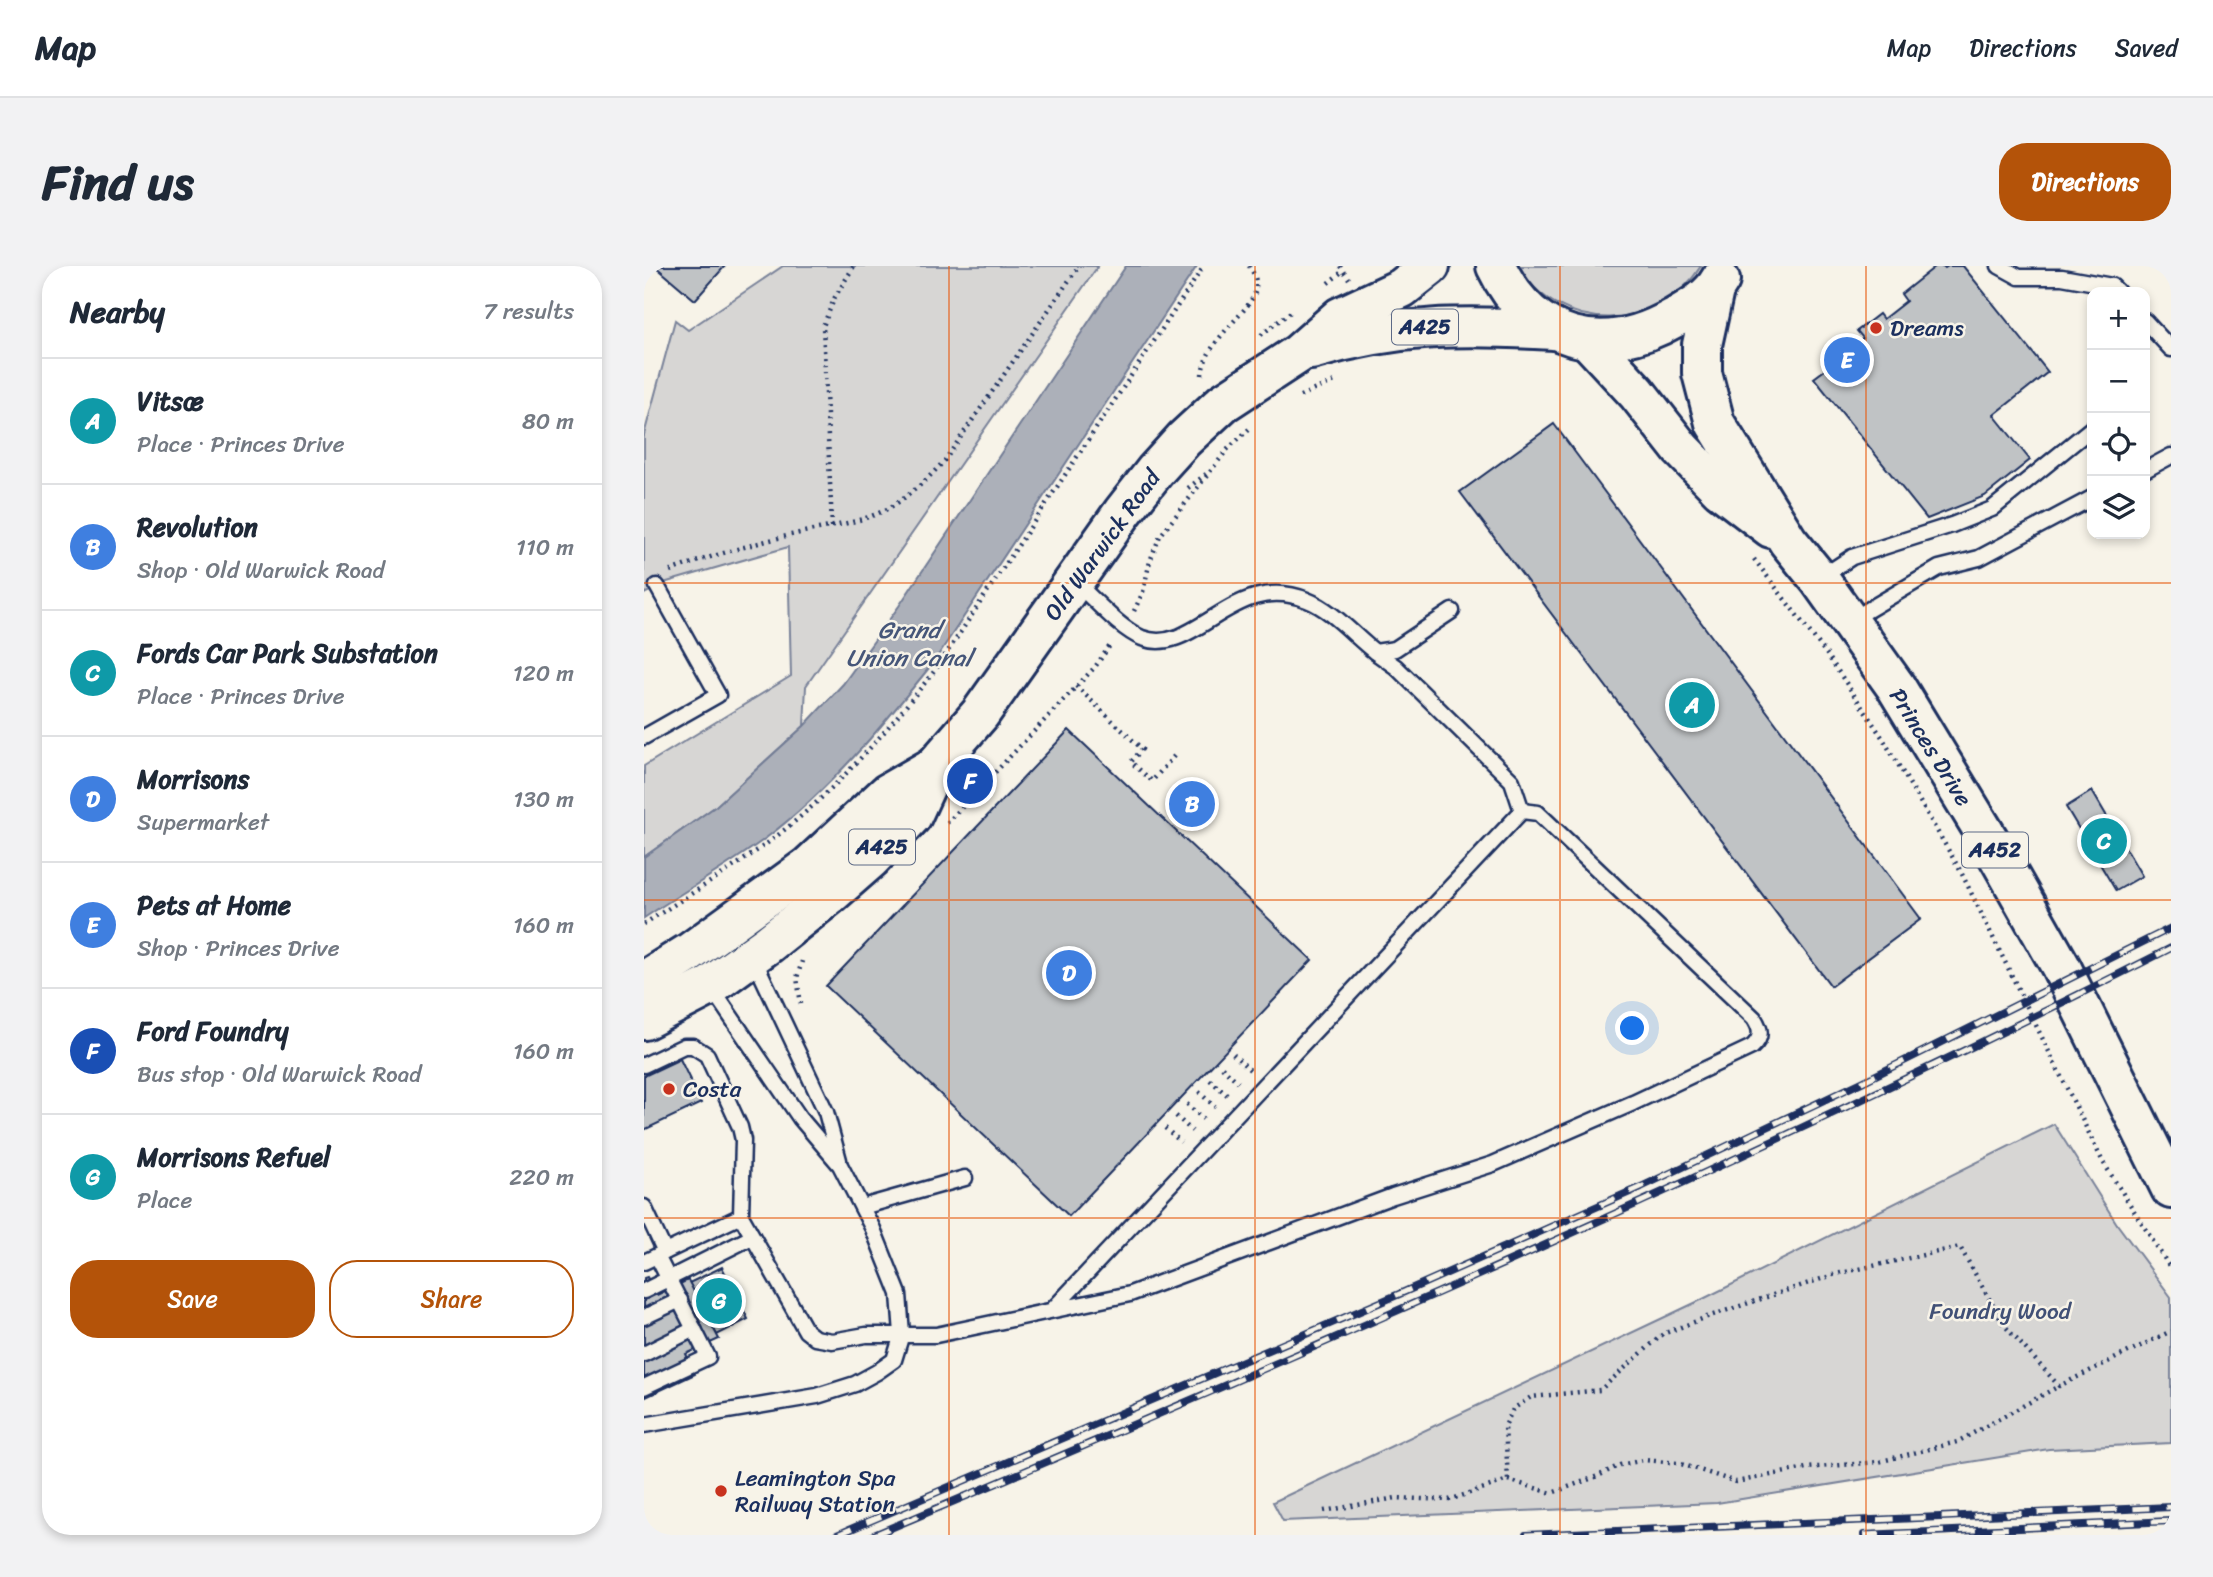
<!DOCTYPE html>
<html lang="en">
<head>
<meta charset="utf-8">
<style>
  :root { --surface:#fff; --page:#f2f2f3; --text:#1f2937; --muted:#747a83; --line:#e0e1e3; --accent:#b45309 }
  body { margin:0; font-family:Sriracha,sans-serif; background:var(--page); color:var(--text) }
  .controls { position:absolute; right:21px; top:21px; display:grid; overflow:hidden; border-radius:14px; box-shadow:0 4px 10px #0003 }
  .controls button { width:63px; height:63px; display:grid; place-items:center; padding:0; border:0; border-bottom:2px solid var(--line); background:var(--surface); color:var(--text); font:35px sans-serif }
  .you { position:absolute; left:989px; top:763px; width:24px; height:24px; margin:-18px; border:5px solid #fff; border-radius:50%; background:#1a73e8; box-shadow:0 0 0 10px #1a73e833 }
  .badge { display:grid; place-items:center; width:46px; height:46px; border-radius:50%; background:var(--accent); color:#fff; font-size:23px; font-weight:700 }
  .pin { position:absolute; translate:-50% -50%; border:4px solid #fff; box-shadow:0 2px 7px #0006 }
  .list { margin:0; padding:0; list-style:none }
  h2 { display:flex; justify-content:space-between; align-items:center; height:91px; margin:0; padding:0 28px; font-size:30px }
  h2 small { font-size:23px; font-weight:400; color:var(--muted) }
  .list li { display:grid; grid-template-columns:46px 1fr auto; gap:21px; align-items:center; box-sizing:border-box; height:126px; padding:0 28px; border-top:2px solid var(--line) }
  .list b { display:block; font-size:26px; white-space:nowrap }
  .list p { margin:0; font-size:23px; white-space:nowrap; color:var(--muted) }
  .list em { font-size:23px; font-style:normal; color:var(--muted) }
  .actions { display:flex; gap:14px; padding:21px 28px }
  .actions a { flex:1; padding:16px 0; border:2px solid var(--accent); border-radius:28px; text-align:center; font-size:24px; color:var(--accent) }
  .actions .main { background:var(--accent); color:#fff }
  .icon { flex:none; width:38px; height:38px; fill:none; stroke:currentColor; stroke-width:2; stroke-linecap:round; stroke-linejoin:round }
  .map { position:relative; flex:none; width:1527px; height:1269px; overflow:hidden; border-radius:28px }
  header { display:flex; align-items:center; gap:42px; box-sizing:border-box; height:98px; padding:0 35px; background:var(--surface); border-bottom:2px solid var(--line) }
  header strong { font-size:33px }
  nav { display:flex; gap:38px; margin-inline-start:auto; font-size:24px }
  .intro { display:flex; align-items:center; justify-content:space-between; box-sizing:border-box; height:168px; padding:0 42px }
  h1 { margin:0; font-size:49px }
  .button { padding:18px 32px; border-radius:28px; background:var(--accent); color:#fff; font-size:24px; font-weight:700 }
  main { display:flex; gap:42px; padding:0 42px }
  aside { flex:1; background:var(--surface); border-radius:28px; box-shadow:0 4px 10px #0003 }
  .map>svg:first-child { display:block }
  .green { fill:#d7d6d4; stroke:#798299; stroke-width:2 }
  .water { fill:#acb0b9; stroke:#727c95; stroke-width:2 }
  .building { fill:#c0c3c5; stroke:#1b2f5e; stroke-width:2 }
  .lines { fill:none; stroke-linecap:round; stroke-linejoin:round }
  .service-casing { stroke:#1b2f5e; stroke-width:19 }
  .primary-casing { stroke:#1b2f5e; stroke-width:44 }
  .trunk-casing { stroke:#1b2f5e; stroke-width:44 }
  .path { stroke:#1b2f5e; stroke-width:4.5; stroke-dasharray:2 5; stroke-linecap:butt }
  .service { stroke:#f7f3e8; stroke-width:14 }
  .primary { stroke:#f7f3e8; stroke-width:38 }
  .trunk { stroke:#f7f3e8; stroke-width:38 }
  .rail-casing { stroke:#1b2f5e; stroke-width:8 }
  .rail { stroke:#f7f3e8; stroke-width:5; stroke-dasharray:16; stroke-linecap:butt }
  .grid { fill:none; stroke:#e8590c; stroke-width:2; stroke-opacity:0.55 }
  .poi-dot { fill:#c8321e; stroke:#f7f3e8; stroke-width:2.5 }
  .labels { text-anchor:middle; stroke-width:5; stroke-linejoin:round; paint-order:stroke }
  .shield { fill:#f7f3e8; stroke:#5d6a87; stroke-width:2 }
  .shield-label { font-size:21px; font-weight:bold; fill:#1b2f5e }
  .poi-label { font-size:23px; fill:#1b2f5e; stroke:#f7f3e8; text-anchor:start }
  .street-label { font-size:23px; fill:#1b2f5e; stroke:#f7f3e8 }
  .park-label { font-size:23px; fill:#415076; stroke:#f7f3e8 }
  .water-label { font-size:24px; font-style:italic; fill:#465679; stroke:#f7f3e8 }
</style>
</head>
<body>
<header>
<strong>Map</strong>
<nav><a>Map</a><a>Directions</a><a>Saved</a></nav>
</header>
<div class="intro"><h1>Find us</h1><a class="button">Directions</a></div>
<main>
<aside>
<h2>Nearby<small>7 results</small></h2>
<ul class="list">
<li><span class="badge" style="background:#0f9aa8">A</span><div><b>Vitsœ</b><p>Place · Princes Drive</p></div><em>80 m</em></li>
<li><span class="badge" style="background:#3f7fe0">B</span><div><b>Revolution</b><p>Shop · Old Warwick Road</p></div><em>110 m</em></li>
<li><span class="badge" style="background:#0f9aa8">C</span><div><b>Fords Car Park Substation</b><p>Place · Princes Drive</p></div><em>120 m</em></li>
<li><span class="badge" style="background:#3f7fe0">D</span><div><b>Morrisons</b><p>Supermarket</p></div><em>130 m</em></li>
<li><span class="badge" style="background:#3f7fe0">E</span><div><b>Pets at Home</b><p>Shop · Princes Drive</p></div><em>160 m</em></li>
<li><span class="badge" style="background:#1a4fb4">F</span><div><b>Ford Foundry</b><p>Bus stop · Old Warwick Road</p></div><em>160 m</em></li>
<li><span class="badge" style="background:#0f9aa8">G</span><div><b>Morrisons Refuel</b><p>Place</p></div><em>220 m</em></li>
</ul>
<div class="actions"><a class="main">Save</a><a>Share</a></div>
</aside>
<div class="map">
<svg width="1527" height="1269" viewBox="0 0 1527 1269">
  <rect width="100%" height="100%" fill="#f7f3e8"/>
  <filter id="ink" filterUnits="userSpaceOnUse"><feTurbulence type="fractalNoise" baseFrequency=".0143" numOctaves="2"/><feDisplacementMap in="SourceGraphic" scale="14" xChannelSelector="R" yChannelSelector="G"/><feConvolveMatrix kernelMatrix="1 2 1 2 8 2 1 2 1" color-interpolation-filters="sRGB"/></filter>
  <g filter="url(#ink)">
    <g class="green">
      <path d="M139,0h315l-292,420 -2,40 -88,80 -72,51v-91l147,-90 -3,-129 -121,35 -23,12v-159l31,-115 13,10z"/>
      <path d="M874,0h183c-42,67 -142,70 -183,0z"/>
      <path d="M1410,858l63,100 54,73v146l-122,6 -332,54 -434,18 -10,-19 428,-202z"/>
    </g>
    <path class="water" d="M482,0h71l-264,397c-50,62 -103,127 -167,175 -39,29 -82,53 -122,80v-61l72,-51 88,-80 39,-42 56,-78z"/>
    <g class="building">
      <path d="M11,0h70l-30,34z"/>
      <path d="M1292,0h7l2,2 3,-2h15l85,106 -54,43 36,45 -45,36 -58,23 -113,-141 16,-12 -5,-6 21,-17 4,5 13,-10 -6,-7 22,-17 4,5 23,-18 -5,-7z"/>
      <path d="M910,158l367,495 -90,67 -371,-494z"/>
      <path d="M425,464l243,230 -243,256 -243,-230z"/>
      <path d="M1448,525l50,85 -26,15 -50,-84z"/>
      <path d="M36,793l21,44 -57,27v-54z"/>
      <path d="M78,1001l26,52 -31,16 -28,-52z"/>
      <path d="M3,1011l10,18 31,-15 31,59 -33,15 9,20 -51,24v-120z"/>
    </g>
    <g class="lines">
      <g class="service-casing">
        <g id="service">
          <path d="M1355,0l20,11h43l50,9 6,6"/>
          <path d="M1501,55l26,28"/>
          <path d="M1501,204l26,-14"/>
          <path d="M1176,312l32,-21 100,-32 40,-16 100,-81"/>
          <path d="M432,317c18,16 44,46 66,55 53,20 92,-68 165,-38 26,10 47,36 68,52l20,-3 57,-38"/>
          <path d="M1207,354l88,-52 40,-10 113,-60"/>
          <path d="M731,386l21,15 116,114 10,30"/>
          <path d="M0,471l74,-42 -61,-109"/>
          <path d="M109,691l73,155 13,48"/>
          <path d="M0,799l40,-19h9l14,9 33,72 3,13 -2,76 65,115 9,7 17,3 34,-6h70l194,-41 263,-98 100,-32 140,-61 119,-56c11,-10 9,-18 2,-29l-216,-205 -16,-2 -468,497"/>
          <path d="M0,941l21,45"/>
          <path d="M218,941l103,-29"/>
          <path d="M0,996l97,-46"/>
          <path d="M0,1025l108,-54"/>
          <path d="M0,1051l36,-17"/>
          <path d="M0,1088l50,-25"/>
          <path d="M0,1121l64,-30 -51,-101"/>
          <path d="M0,1159l173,-29 38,-12 22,-12 17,-12 8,-26 -3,-40 -26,-65 -33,-64 -40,-47 -90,-132"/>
        </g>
      </g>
      <g class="primary-casing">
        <g id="primary">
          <path d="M667,84c87,-26 154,-25 243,-20"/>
          <path d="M0,715l45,-28 120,-87 79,-73 47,-27"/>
          <path d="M0,754l66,-34 57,-41 64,-51 40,-35 41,-43 23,-50 45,-52 143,-202 32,-41 29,-32 39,-36 75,-49 42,-37 62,-29 28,-22"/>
        </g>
      </g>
      <g class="trunk-casing">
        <g id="trunk">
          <path d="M852,0c36,76 107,93 178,52 17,-10 36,-20 46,-38"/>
          <path d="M1070,24l-12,55v28l13,50 73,118 31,38 77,108 93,153 72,127 110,222"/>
          <path d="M944,74l49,53 44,56 39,40 51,39"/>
        </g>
      </g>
      <g class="path">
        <path d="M696,0l9,13"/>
        <path d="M684,17l15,-12"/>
        <path d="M617,69l32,-25"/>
        <path d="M558,109c3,-37 54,-66 54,-88 1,-8 -3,-15 -7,-21"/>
        <path d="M656,130l37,-16"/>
        <path d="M544,222l18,-14"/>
        <path d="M188,261l-9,-201 12,-29 19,-31"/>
        <path d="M1110,293l74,97 54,81 78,133 143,292 68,107"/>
        <path d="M26,305c43,-16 89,-29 134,-39 27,-6 54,-9 79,-21 24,-12 44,-31 62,-51l134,-194"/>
        <path d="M490,345l9,-19 7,-31 10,-25 67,-86 22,-21"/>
        <path d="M432,420l66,63 -11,13 21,19 22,-25"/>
        <path d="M303,557l148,-156 16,-23"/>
        <path d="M0,658c50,-33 104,-63 150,-102 53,-44 99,-99 142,-153l268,-403"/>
        <path d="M157,738l-4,-26 5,-17"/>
        <path d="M589,788l17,16"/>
        <path d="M578,801l16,15"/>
        <path d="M566,814l17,15"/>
        <path d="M555,826l16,15"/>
        <path d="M543,838l16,15"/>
        <path d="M532,850l16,15"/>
        <path d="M521,862l16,14"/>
        <path d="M864,1214l44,13 46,-17 22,-11 24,-5 34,3 58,19 70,-14 72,-6 79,-20 102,-56"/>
        <path d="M680,1245l72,-13 53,2 59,-20 -3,-54 8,-17 18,-12 69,-7 63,-56 44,-17 129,-43 124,-27 44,78 55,61 112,-55"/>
      </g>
      <use href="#service" class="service"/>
      <use href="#primary" class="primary"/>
      <use href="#trunk" class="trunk"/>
      <g class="rail-casing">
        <g id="rail">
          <path d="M193,1269l567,-243 237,-105 223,-106 307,-153"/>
          <path d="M230,1269c438,-185 874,-372 1297,-587"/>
          <path d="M882,1269l645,-28"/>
          <path d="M1220,1269l307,-14"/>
        </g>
      </g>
      <use href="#rail" class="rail"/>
    </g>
  </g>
  <path class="grid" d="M305,0v1269M611,0v1269M916,0v1269M1222,0v1269M0,317h1527M0,634h1527M0,952h1527"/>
  <g class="poi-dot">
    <circle cx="1232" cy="62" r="7"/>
    <circle cx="25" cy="823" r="7"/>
    <circle cx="77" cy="1225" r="7"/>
  </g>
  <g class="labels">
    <g class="shield">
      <rect x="748" y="43.5" width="66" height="35" rx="5"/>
      <rect x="205" y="563.5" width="66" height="35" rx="5"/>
      <rect x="1318" y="566.5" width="66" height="35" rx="5"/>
    </g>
    <g class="shield-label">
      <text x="781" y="68">A425</text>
      <text x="238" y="588">A425</text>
      <text x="1351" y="591">A452</text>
    </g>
    <g class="poi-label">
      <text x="1246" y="70">Dreams</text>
      <text x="39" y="831">Costa</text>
      <text x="91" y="1220">Leamington Spa<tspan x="91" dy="26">Railway Station</tspan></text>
    </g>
    <g class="street-label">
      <text transform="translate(458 279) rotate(-54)" y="8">Old Warwick Road</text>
      <text transform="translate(1287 481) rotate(58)" y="8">Princes Drive</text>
    </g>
    <g class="park-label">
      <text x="1356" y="1053">Foundry Wood</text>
    </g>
    <g class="water-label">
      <text x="265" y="372">Grand<tspan x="265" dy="28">Union Canal</tspan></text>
    </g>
  </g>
</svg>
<div class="controls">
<button>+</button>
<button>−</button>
<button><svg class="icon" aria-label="locate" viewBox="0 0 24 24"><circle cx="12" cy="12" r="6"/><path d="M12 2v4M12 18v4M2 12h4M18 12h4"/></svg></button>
<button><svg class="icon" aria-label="layers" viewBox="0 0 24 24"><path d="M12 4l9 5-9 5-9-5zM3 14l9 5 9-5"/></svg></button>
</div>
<div class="you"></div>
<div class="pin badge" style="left:1048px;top:439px;background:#0f9aa8">A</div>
<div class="pin badge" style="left:548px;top:538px;background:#3f7fe0">B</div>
<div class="pin badge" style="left:1460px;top:575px;background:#0f9aa8">C</div>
<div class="pin badge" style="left:425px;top:707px;background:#3f7fe0">D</div>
<div class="pin badge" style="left:1203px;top:94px;background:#3f7fe0">E</div>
<div class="pin badge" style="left:326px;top:515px;background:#1a4fb4">F</div>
<div class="pin badge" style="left:75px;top:1035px;background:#0f9aa8">G</div>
</div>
</main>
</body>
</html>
